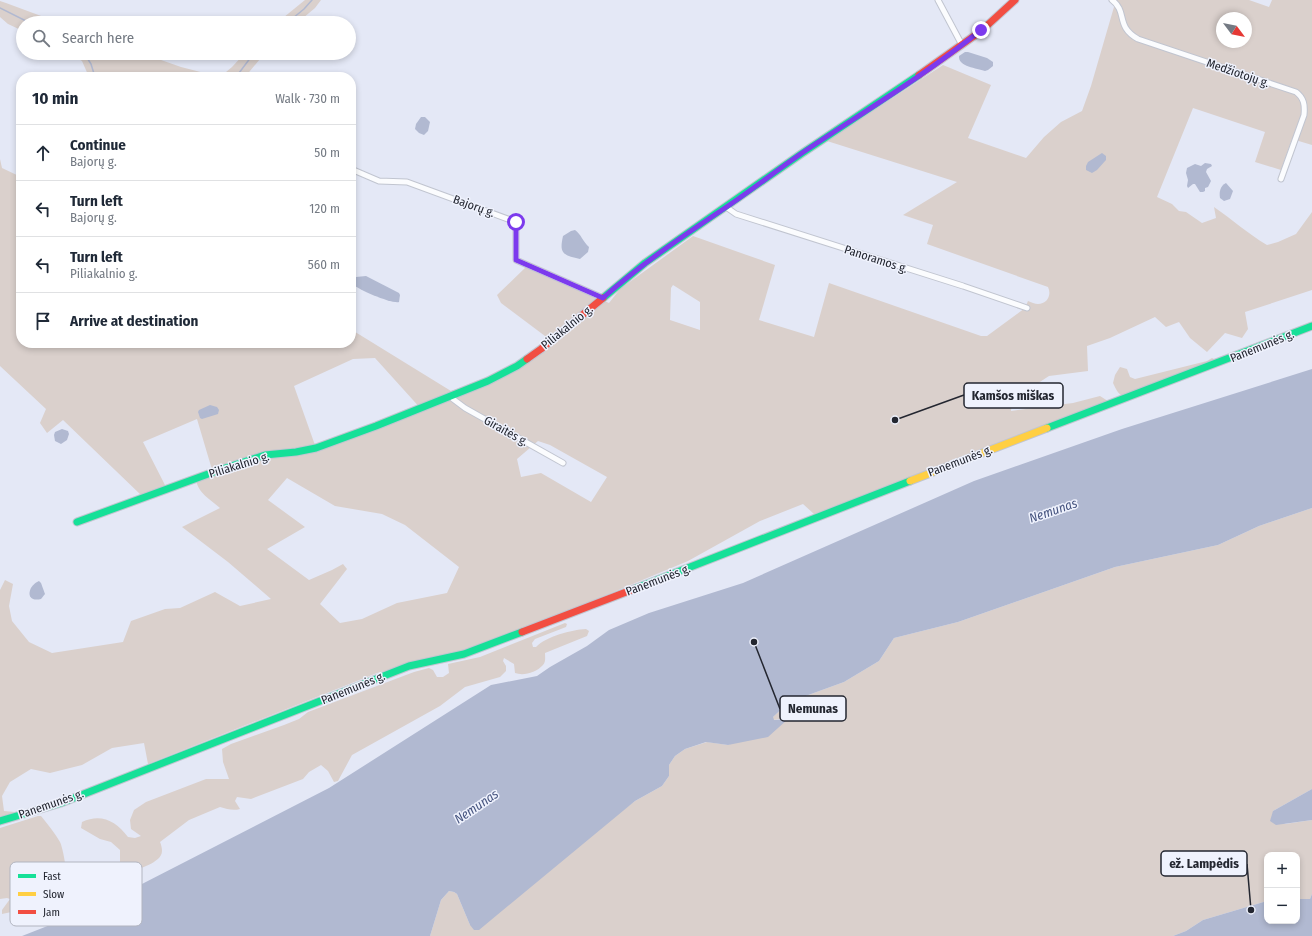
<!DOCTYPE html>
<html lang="en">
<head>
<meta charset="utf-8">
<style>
  :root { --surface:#fff; --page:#f6f6f7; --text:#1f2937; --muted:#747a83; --line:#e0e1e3 }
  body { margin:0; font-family:"Fira Sans Condensed",sans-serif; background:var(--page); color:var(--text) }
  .controls { position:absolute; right:12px; bottom:12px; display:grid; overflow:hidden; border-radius:8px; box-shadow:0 2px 6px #0003 }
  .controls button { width:36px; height:36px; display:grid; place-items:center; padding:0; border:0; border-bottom:1px solid var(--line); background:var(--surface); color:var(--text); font:20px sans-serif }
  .compass { position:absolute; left:1216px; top:12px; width:36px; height:36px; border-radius:50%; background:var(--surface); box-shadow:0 2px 6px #0003; rotate:122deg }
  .stop { position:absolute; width:12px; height:12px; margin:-9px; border:3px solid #7c3aed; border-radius:50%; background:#fff }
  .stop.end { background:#7c3aed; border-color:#fff; box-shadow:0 1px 4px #0008 }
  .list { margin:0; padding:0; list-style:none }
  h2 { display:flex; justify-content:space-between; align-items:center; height:52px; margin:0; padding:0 16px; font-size:17px }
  h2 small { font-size:13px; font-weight:400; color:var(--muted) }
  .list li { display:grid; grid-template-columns:26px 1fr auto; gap:12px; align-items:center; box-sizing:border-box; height:56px; padding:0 16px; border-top:1px solid var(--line) }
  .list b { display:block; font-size:15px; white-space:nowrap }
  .list p { margin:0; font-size:13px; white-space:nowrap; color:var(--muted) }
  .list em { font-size:13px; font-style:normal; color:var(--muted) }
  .icon { flex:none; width:22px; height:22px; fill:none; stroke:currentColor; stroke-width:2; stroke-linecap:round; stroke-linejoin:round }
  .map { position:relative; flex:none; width:1312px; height:936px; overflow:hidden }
  .search { position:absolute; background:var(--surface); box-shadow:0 2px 6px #0003; left:16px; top:16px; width:340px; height:44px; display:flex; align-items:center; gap:10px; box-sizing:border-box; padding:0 14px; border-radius:22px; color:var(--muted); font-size:15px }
  .panel { position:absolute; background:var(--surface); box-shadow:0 2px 6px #0003; left:16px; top:72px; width:340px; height:276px; border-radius:16px }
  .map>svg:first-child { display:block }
  .green { fill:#dad0cc; fill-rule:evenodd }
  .water { fill:#b1b9d1 }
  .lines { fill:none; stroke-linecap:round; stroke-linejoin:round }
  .stream { stroke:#b1b9d1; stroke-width:1.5 }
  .street-casing { stroke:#c1c5d0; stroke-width:7 }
  .fast-casing { stroke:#c1c5d0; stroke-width:9 }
  .slow-casing { stroke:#c1c5d0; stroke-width:9 }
  .jam-casing { stroke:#c1c5d0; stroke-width:9 }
  .street { stroke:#fbfcfe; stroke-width:5 }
  .fast { stroke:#16e098; stroke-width:7 }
  .slow { stroke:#ffcf43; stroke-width:7 }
  .jam { stroke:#f24e42; stroke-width:7 }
  .route { stroke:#7c3aed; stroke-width:5 }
  .labels { text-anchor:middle; stroke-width:3; stroke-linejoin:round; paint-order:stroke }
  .street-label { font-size:12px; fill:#232630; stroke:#eff2fd }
  .water-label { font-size:13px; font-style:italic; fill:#46547f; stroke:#eff2fd }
  .key { fill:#eff2fd; stroke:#b2b5c0; stroke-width:1 }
  .key-label { font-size:11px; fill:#232630 }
  .leader { fill:none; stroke:#232630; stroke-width:1.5 }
  .callout-dot { fill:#232630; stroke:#eff2fd; stroke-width:1.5 }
  .callout { fill:#eff2fd; stroke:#232630; stroke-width:1.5 }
  .callout-label { font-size:13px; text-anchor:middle; font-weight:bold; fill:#232630 }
</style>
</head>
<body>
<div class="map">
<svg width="1312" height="936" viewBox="0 0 1312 936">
  <rect width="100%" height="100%" fill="#e4e8f6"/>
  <g class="green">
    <path d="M305,0h16l-6,8 -18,15h-18l-1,-1z"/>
    <path d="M1116,0h133l20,7 3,-7h40v145l-20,-6 -11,31 -26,-8 10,-30 -72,-24 -36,89 15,7 7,7 7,1 16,11 14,-5 -2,-11c18,12 34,27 53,38l11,-3 18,-8 16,-22v78l-67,22 3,17 -6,9 -17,-5 -18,19 -17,-14 -11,-16 -13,5 -11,-10 -45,21 -23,8 1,25 -39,5 -37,24 -1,11 62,-8 27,-7 11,7 -297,111 -11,-10 -43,17 -72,40 -204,85 -107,27 -229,91 -4,-21 -32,5 -30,17 -32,8 -19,-4 -21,13 -8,14 2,15 11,1 -15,5v-227l5,-10 8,4 -4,22 3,15 17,21 23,11 71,-11 8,-21 34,-12 15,-1 35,-16 25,14 31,-7 -43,-37 -46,-35 38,-19c-9,-8 -22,-15 -24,-28l17,-7 -16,-54 -54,23 23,45 -24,9 -79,-76 -16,13 -7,-10 6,-14 -46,-43v-207l2,9 19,9v166h330l1,-13 99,61 27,-8 37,-18 34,-26 -48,-36 -4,-8 29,-28 83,36 11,-14 73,-53 82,29 -16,55 55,17 15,-54 152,53h6l38,-28 3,-7c3,1 7,3 10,3 9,0 14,-9 10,-17l-121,-43 6,-19 -30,-10 54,-33 -130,-41 116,-76 48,20 -23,53 58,20 18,-21 17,-15 21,-11 9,-25zM1222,18h24v24h-24zM673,285l27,17v28l-30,-10 1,-32zM375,358l47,52 -106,38 -22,-62 59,-27zM538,441l12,4 57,32 -16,25 -50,-29 -20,4 -4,-18zM287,478l48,28 47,8 23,11 54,42 -12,26 -50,10 -35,16 -22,4 -20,-19 27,-35 -4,-5 -11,6 -23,10 -42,-31 38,-22 -37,-27z"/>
    <path d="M0,1l6,2 54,20h-37v8l-15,-7 -8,-7z"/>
    <path d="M69,53h72l40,14 39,10 12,-10 13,-14h20l-20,24h-156l-7,-16z"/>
    <path d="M1212,358l4,2v4l-91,33c-7,-2 -9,-8 -12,-14l2,-8 5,-8 7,2 3,8 5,2 72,-18z"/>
    <path d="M1312,508v281l-39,22 12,13 27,-4v74l-2,5h-13v-44h-30v46l-64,19 -17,11 -13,5h-743l11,-36 8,-9 5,1 3,2 13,31 165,-124 27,-15 7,-10v-11l6,-9 10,-7 22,-7 21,3 53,-26 -8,1v-3l16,-15 55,-20 35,-21 15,-23 64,-16 157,-55 103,-22 41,-19z"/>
    <path d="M565,623l2,1 -1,3 -31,12 -3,4 1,4h3c11,-11 35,-17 50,-18l3,2 -2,5 -42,17c0,4 1,9 -2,12 -7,8 -20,11 -28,8l-1,-9 -10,-6 -1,3 3,5v5l-6,6 -35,10 -25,19 -88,49 -14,26 -4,1 -6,-11 -7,-6 -12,7 -6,7 -52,20 -14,-2 -2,4 5,8c-7,2 -13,0 -20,-2l-31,13 -29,22c1,2 2,6 2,9 0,12 -25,18 -34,22l-8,-7v-16l-9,-8 -11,-3 -19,-11 1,-6c19,-9 34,-1 46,15l7,1 6,-2 -10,-7 -1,-9 4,-10 12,-8 60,-23h23l-6,-17 -1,-13 9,-5 53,-19 15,-6 9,-7 106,-40 15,-4 4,2 4,7h6l6,-4 -1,-9 32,-7z"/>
    <path d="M38,816h3c7,9 14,17 19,26 4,8 10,48 7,56 -1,3 -3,6 -5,8l-27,1 -33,7v-4l8,-11 -3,-1 -7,1v-71z"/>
  </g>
  <g class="water">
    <path d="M965,52h3l19,6 6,4v4l-5,4 -3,1c-8,-3 -27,-4 -26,-15z"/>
    <path d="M421,117h4l5,5 -2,9 -4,4 -5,-2 -4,-4 1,-5z"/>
    <path d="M1102,153l4,3v4l-9,10 -5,3 -6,-3v-4l2,-4z"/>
    <path d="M1205,163l6,1 1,2 -5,3 -1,3 5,9 -3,6 -3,1v3l-2,1h-3l-5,-8h-2l-5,4 -1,-2 1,-6 -2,-7 1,-5 8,-4 6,2z"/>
    <path d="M1226,183l7,8 -3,8 -6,2 -4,-3c-1,-6 0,-12 6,-15z"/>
    <path d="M575,230c6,4 8,12 14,17l-1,5 -8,7c-17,-4 -21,-5 -17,-23l8,-5z"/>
    <path d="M366,276l33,17 1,2 -1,7c-7,2 -41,-12 -46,-18l3,-7z"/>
    <path d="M1312,369v139l-53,18 -41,19 -103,22 -157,55 -64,16 -15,23 -35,21 -55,20 -16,15 1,3 14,-1 -20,18 -40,8 -22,-3 -21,7 -10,7 -6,9v11l-7,10 -27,15 -156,129h-5l-4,-5 -13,-31 -3,-2 -5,-1 -8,9 -11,36h-408l79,-31 228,-117 162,-103 46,-9 13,-9 37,-21 22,-16 40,-17 94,-30 231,-102 148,-52z"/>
    <path d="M210,405l7,2 2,3 -1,4 -16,5 -2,-1 -2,-6 1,-2z"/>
    <path d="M62,429l6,2 1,3 -2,6 -6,4 -6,-3 -1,-6 1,-3z"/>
    <path d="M39,581l2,2 4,11 -4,5c-16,4 -14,-13 -2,-18z"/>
    <path d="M1312,789v31l-36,5 -6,-4 3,-10z"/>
    <path d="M1312,894v42h-139l13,-5 17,-11 64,-19v20h30v-22h13z"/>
  </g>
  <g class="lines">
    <g class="stream">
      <path d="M0,8l30,15"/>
      <path d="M287,23l17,-14 8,-9"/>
      <path d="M84,53l7,11 4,13"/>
      <path d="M236,77l18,-24"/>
    </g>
    <g class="street-casing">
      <g id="street">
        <path d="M938,0l24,45"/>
        <path d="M1112,0c16,12 3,26 26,39l158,53c8,6 9,13 8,23l-23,64"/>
        <path d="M351,169l28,12 28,1 109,40v38l87,38"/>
        <path d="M726,207l10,7 227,72 64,22"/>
        <path d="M452,396l1,3 12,9 98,55"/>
      </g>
    </g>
    <g class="fast-casing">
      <g id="fast">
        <path d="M603,298l42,-35 156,-109 118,-79"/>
        <path d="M1047,428l265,-102"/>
        <path d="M77,522l142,-52 46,-15 31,-3 20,-4 60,-22 112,-45 29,-15 10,-7"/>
        <path d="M634,589l276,-108"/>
        <path d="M0,821l61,-18 348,-137 55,-12 58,-22"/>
      </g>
    </g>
    <g class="slow-casing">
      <path id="slow" d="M910,481l137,-53"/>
    </g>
    <g class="jam-casing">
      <g id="jam">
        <path d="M919,75l62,-44 34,-31"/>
        <path d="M527,359l14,-10 62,-51"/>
        <path d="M522,632l112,-43"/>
      </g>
    </g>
    <use href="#street" class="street"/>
    <use href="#fast" class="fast"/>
    <use href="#slow" class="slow"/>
    <use href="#jam" class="jam"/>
  </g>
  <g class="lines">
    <path class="route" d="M516,222v38l87,38c38,-34 80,-62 122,-90 30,-20 58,-43 89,-63 56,-37 114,-72 167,-115"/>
  </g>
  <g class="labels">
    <g class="street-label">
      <text transform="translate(1238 73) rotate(19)" y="4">Medžiotojų g.</text>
      <text transform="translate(474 206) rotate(20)" y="4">Bajorų g.</text>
      <text transform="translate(876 259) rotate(18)" y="4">Panoramos g.</text>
      <text transform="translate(567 327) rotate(-39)" y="4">Piliakalnio g.</text>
      <text transform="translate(1262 346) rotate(-22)" y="4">Panemunės g.</text>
      <text transform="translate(506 431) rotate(29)" y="4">Giraitės g.</text>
      <text transform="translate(960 461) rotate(-21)" y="4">Panemunės g.</text>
      <text transform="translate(239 465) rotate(-17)" y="4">Piliakalnio g.</text>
      <text transform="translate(658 580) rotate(-21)" y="4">Panemunės g.</text>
      <text transform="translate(353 688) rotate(-22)" y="4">Panemunės g.</text>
      <text transform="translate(51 804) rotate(-19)" y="4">Panemunės g.</text>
    </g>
    <g class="water-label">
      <text transform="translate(1053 510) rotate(-19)" y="5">Nemunas</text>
      <text transform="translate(476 806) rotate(-34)" y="5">Nemunas</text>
    </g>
  </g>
  <rect x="10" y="862" width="132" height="64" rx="6" class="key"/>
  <rect x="18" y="874" width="18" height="4" fill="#16e098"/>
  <rect x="18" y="892" width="18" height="4" fill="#ffcf43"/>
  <rect x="18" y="910" width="18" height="4" fill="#f24e42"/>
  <g class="key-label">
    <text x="43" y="880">Fast</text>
    <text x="43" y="898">Slow</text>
    <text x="43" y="916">Jam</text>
  </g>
  <path class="leader" d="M895 420L964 395M754 642L780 709M1251 910L1247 864"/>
  <g class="callout-dot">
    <circle cx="895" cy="420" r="4"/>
    <circle cx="754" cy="642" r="4"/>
    <circle cx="1251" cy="910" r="4"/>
  </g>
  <g class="callout">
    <rect x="964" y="383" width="99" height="25" rx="4"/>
    <rect x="780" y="696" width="66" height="25" rx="4"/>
    <rect x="1161" y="851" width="86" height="25" rx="4"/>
  </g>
  <g class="callout-label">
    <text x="1013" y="400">Kamšos miškas</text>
    <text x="813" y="713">Nemunas</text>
    <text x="1204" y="868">ež. Lampėdis</text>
  </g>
</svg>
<div class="controls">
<button>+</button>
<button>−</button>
</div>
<svg class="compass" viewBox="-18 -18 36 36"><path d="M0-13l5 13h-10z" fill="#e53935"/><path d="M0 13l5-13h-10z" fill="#747a83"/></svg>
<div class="stop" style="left:516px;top:222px"></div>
<div class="stop end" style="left:981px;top:30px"></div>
<div class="search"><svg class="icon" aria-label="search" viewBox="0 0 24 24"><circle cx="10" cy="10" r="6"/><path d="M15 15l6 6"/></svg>Search here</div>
<section class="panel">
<h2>10 min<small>Walk · 730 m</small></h2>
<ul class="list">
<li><svg class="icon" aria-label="ahead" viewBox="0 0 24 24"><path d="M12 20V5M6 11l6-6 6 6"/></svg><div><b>Continue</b><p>Bajorų g.</p></div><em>50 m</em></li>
<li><svg class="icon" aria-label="left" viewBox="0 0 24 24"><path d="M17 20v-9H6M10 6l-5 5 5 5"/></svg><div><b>Turn left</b><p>Bajorų g.</p></div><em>120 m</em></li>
<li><svg class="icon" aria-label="left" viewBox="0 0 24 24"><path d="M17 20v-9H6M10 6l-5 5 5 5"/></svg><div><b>Turn left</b><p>Piliakalnio g.</p></div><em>560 m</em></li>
<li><svg class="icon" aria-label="arrive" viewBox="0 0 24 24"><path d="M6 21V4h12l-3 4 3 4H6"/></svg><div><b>Arrive at destination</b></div></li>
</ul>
</section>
</div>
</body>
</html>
